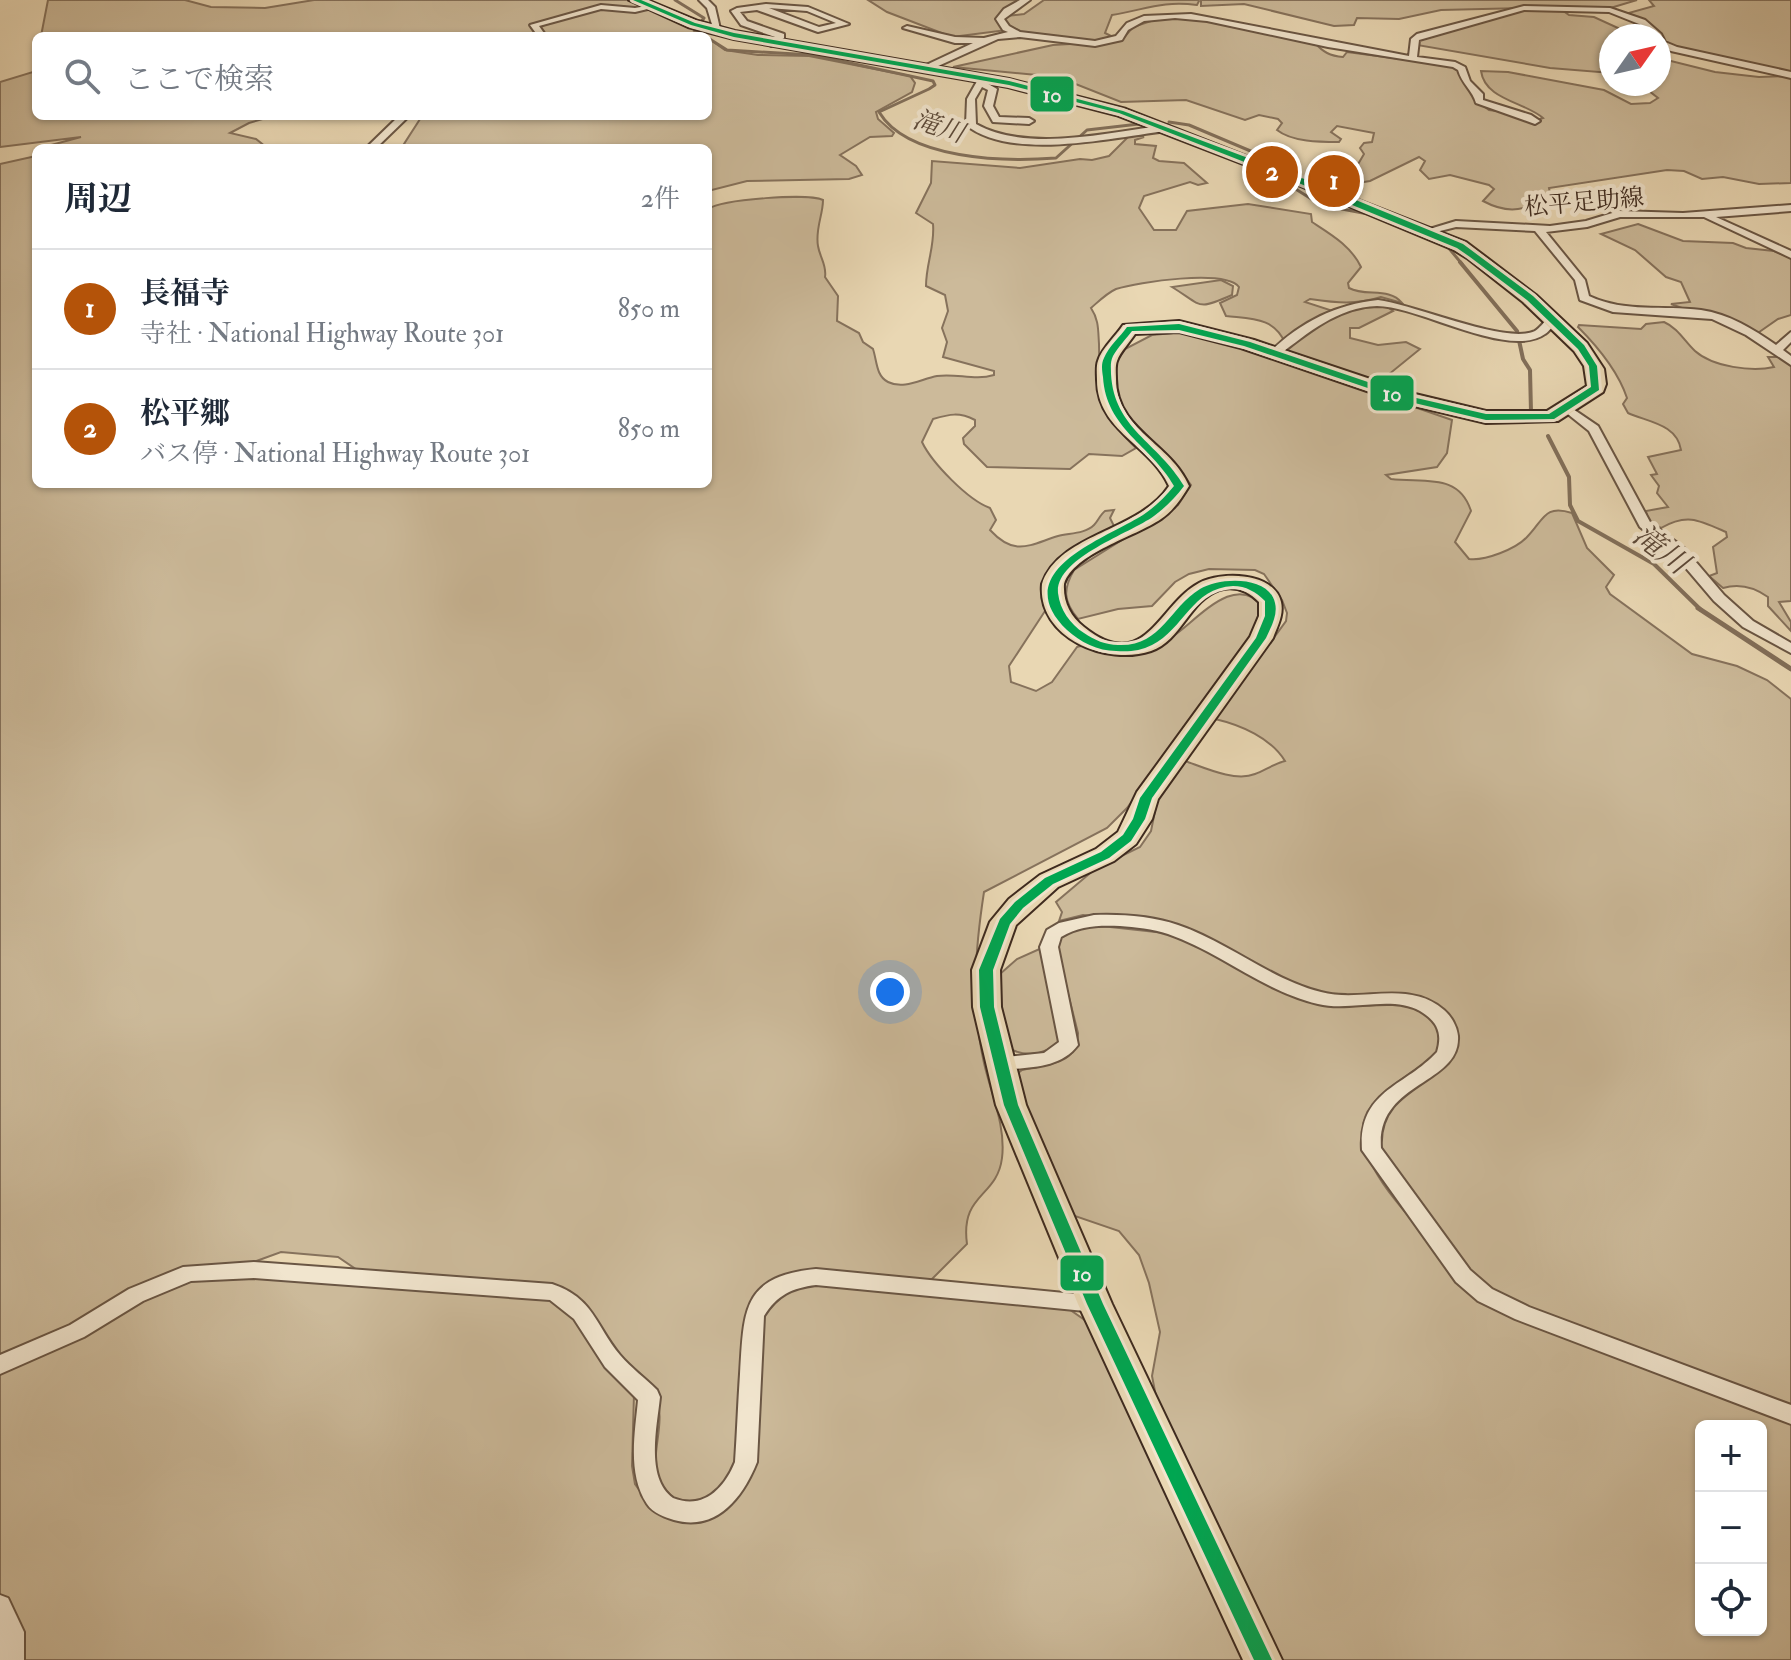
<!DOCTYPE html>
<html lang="ja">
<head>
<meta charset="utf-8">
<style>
  :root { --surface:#fff; --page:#f6f6f7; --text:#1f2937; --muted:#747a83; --line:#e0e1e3; --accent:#b45309 }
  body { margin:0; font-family:"IM FELL Double Pica","Noto Serif JP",serif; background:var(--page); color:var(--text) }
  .controls { position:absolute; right:24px; bottom:24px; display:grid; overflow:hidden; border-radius:12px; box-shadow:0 2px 6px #0004 }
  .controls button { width:72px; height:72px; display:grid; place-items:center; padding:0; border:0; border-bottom:2px solid var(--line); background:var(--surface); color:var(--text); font:40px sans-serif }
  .compass { position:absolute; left:1599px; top:24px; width:72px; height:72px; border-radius:50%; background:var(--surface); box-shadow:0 2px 6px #0004; rotate:56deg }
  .you { position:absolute; left:890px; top:992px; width:28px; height:28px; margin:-20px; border:6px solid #fff; border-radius:50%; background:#1a73e8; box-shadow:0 0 0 12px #1a73e833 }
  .badge { display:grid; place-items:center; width:52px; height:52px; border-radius:50%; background:var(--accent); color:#fff; font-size:26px; font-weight:700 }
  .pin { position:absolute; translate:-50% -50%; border:4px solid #fff; box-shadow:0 2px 8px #0006 }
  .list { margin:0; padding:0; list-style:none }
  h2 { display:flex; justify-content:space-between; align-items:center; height:104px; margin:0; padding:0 32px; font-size:34px }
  h2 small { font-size:26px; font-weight:400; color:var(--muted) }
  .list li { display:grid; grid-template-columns:52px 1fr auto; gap:24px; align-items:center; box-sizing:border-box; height:120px; padding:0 32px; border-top:2px solid var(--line) }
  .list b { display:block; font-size:30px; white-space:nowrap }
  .list p { margin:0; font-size:26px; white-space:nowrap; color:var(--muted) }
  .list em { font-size:26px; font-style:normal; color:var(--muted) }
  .icon { flex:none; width:44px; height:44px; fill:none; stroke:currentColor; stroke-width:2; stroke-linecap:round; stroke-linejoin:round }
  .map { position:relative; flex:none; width:1791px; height:1660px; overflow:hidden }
  .search { position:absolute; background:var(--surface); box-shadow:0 2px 6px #0004; left:32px; top:32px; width:680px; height:88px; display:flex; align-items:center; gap:20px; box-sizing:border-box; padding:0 28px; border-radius:12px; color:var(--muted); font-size:30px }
  .panel { position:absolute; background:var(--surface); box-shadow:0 2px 6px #0004; left:32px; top:144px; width:680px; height:344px; border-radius:12px }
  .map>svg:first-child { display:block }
  .green { fill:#ccba9a; stroke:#86725c; stroke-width:2; fill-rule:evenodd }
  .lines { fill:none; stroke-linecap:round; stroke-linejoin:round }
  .stream-far2 { stroke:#826f5a; stroke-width:3 }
  .stream-far1 { stroke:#826f5a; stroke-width:4 }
  .stream { stroke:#826f5a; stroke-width:5 }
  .minor-casing { stroke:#6a5644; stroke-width:4 }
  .trunk-casing { stroke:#3f2b1f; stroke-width:4 }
  .minor { fill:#f1e5ce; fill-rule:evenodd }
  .trunk { fill:#e9d7b3; fill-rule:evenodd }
  .bus-1-casing { stroke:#f1e5ce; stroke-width:6 }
  .bus-1 { fill:#00a651; fill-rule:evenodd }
  .labels { text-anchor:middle; stroke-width:8; stroke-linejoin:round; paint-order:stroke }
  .far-street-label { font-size:24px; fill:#3f2b1f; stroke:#f1e5ce }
  .far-water-label { font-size:26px; font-style:italic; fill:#5b4838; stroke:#f1e5ce }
  .water-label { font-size:30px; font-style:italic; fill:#5b4838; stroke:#f1e5ce }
  .line-badge { stroke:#f1e5ce; stroke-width:3 }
  .badge-label { font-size:22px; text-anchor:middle; font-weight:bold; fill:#fff }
</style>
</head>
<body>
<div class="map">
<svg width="1791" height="1660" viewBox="0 0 1791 1660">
  <rect width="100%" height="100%" fill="#e9d7b3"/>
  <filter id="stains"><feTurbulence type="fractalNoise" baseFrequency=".0025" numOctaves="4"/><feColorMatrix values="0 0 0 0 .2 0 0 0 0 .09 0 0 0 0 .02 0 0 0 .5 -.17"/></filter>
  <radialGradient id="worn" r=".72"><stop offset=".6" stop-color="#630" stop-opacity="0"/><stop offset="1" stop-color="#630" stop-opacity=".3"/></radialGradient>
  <g class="green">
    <path d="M48,0h137l26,7 54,1 49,-8h315l15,7h-32l38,2 46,19 -2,3 9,5h-159l-9,-8 58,-19 -61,16 -1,3 8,8h-498z"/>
    <path d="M868,0h156l-26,18 9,12 -55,7 -65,-25z"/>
    <path d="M1044,0h154l1,1 -2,4c-34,-5 -53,5 -85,10l-7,18 8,4c-31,12 -83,3 -110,-15l3,-6 18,-2z"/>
    <path d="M1201,0h436l-30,9 -45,1 7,5 25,2 24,11 2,8h-9v37l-61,-5 -133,-23v-5l107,-32 -83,2 -42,9 -42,-1 -3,7 -20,1 -90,-22 -43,2z"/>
    <path d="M1649,0h142v74l-68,-13 -60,-18 -7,-12 -31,-17 29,-8z"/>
    <path d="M1166,16l27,2 122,25c8,9 15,13 28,14l4,-5 107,14 6,3 3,12 14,20 12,9 31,4 14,7 9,-3c-18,-16 -58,-18 -62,-47l27,1 96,18 27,14 19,-1 8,-5 -18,-14h19v-26l56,14 44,5 32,-1v107l-32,1 -36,-7 -21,2 -18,-8 -17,-1 -118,18 1,5c-22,18 -41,22 -67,8l11,-12 -5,-4 -39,-10 -21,4 -9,-9 5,-9 -6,-4 -49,24 -6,1 -31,-13 -1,-4 25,1 7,-12 -4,-6 4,-5 8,-1 2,-9 -37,-7 -6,6 10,7 -2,3c-19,0 -47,0 -62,-12l5,-7 -4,-4 -19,-4 -14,5 -59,-20 -65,2 -63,-25 -105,-10 100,-22 68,-4 12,-14z"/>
    <path d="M708,38l17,12 33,5 51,1 101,20 5,7 -3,9 -36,20 2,7 16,14 -2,3 -22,1 -30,18 16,11 6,9 -13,4 -102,2 -39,10v-43h-297l-7,-4 18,-28h286z"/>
    <path d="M36,71v45h237l-24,7 -19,10 26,6 10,8 -226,1 41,-11 -81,10v-65z"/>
    <path d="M1130,135l14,2 -9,3v4l21,2 -3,12 6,3 25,2 23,20 -9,2 -8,-3 -46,14 -5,12 15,22h22l11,-19 61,-7 63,10 1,8c20,13 39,24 49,45l-13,16 1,5c17,9 40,-1 53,15l-21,-6c-25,8 -44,6 -71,2l-5,3 25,8 -45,33c-11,-26 -34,-24 -59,-27l-6,-13 17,-8 2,-8c-14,-18 -101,-5 -123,2 -9,4 -17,12 -25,19 8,12 7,22 8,36 1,50 -2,68 37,104l-14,8 -33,-2 -19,15 -83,-2 -23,-23 -1,-6 12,-12v-6c-16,-8 -25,-6 -42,-1l-11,23c10,21 46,58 68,66l6,12 -6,10c25,27 39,15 68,6 11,-3 27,-2 36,-11 4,-4 6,-10 11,-14l9,-1 -4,8 5,10c-30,18 -86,38 -68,80l-38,58 2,16 25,9 16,-9 25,-35c11,-4 23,6 36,7 13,0 36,-7 49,-11 27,-11 70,-76 101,-36l-9,28 -127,173 -20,20 -123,64c-9,58 -13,113 0,171 7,31 22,63 18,95 -5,40 -42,35 -35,86l-38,38 -128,-11c-23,5 -38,11 -49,32l-17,168 -20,26 -29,9c-54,-31 -17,-65 -29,-110 -5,-18 -22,-24 -35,-35 -24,-20 -27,-56 -57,-71l-202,-16 -25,-17 -57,-5 -33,12 -46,3 -202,92v-1195l36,-8v328h672v-275c15,-10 100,-16 115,-9 0,15 -8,29 -5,46 2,12 9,19 7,31l13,19 -1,25 22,12 4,9 10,7c4,12 3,27 15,33 16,8 33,-3 49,-6 20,-3 37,5 57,-1v-4l-51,-14 4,-15 -5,-14 6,-17 -3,-16 -19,-9c0,-22 9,-40 7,-62l-17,-11 15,-30 1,-22 88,7 60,-9 12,1 17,-4z"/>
    <path d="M1638,224l45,17 50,2 13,5 28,3 17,7v57l-13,4 -23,16 -84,-31 19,-2 -9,-20 -15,-5 -31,-27 -34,-16z"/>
    <path d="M1221,280l12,6 -1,9c-36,16 -29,11 -60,-8z"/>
    <path d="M1364,306h22l7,5 -34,17h-9v10l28,7 28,-3 14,7 -37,30 19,11 -121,-39 52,-39z"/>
    <path d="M1664,322c14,6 21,20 31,29 18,16 57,21 79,16l-6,-10h15l8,7v237l-12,1 12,20v9l-23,-25v-9c-14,-10 -28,-14 -45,-9l-14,-12 8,-3 -4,-26 14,-10 -1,-5c-27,-12 -39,-19 -65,-4l-13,-7 -2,-10 22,-4 -11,-14 2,-7 -8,-11 6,-1 -9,-17 33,-7c-4,-26 -33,-28 -53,-37l-5,-9 4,-6c-9,-27 -29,-51 -49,-71l1,-2 62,4 5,-5z"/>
    <path d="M1184,332l33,7 235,81 -5,33 -10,14 -51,8 5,4c34,4 68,-6 80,32l-16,31 14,17c16,2 47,-10 58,-22 17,-17 17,-33 45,-24l15,35 27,27 -8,12 4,7 82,60 45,12 30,14 24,19v711l-272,-103 -51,-32 -86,-126 -4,-13 4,-22 73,-62 1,-20 -47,-37 -71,2 -41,-12 -97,-49 -55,-15 -62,-6 -24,6 3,-9 -6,-10 39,-33 45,-22 11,-16 6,-30 28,-40c20,7 50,21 70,13 10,-4 19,-10 30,-13 -14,-23 -44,-36 -70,-42l71,-98 1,-8 -5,-13 -18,-26 -9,-4 -46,-1 -20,5 -14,8 -23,24 -34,3 -40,10c-15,-18 -15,-30 -4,-49l104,-65 13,-20 -16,-21 -52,-48 -9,-32 1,-21 10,-14 27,-14z"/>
    <path d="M1092,925l82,9 161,72 66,-3 32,13 10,30c-20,24 -52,35 -71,59 -33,40 30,103 54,131 12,14 22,31 33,45l332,141v238h-514l-118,-248 -7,-36 8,-44 -11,-49 -10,-28 -20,-24 -50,-17 -31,-63 -21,-77 5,-4c24,-6 56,-4 56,-37l-21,-83 4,-15zM1701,1426h60v204h-60z"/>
    <path d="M1044,947l15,94c-15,17 -40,16 -57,3l-2,-70 17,-15z"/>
    <path d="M225,1275l323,23 15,4 71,92 -2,72 3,18 18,25 77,-8 34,-186c12,-23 31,-27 55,-32l247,24 30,21 156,332h-1235l-17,-64v-225l184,-91z"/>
  </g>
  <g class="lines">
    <g class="stream-far2">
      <path d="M675,0l29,18 -9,12 9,6"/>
      <path d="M708,38l19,12 86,5 120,26 2,4 -6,4 -50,23c29,48 126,50 177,46l31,-28 52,-6"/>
      <path d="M1169,122l20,3 71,30 1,4"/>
      <path d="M1257,168l-2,10 39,10 27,17 47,9"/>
      <path d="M1447,246l15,18"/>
    </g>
    <g class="stream-far1">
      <path d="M1460,262l57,69 6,28 7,11 1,42"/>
      <path d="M1548,436l21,41 1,28 8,16 76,43 47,46"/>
    </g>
    <path class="stream" d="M1698,608l93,61"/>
    <g class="minor-casing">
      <g id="minor">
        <path d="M699,0h9l7,7 6,26 -7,-2 -7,-23z"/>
        <path d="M1020,0h10l-26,19 5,7 11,6 75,9 21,-5 11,-13 17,-7 47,-2 218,42 2,-17 6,-5 107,-28 86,2 35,12 16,14 4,8 12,5 114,25v6l-120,-27 -12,-5v-10h-6l-14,-12 -30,-12 -85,-2 -105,30 -2,17 38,5 10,5 5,14 13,13v6l48,15 9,6 -5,3 -59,-21c-3,-12 -14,-19 -18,-33l-5,-3 -125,-20 -121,-26 -32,-3 -31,3 -16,9 -6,10 -27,6 -75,-9 -22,2 -71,32 -3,-1v-4l49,-23h-18l-52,-15 4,-2 48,11 29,1 24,-6 -5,-2 -7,-11 8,-10z"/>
        <path d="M766,4l42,3 41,17 -31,8 -61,-22 -17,2 7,9 37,13v4l-13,8 -4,-3 8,-6 -34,-12 -10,-14 6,-3zM769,8l38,3 29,12 -17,4z"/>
        <path d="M601,5l34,3 17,-3 4,2 -21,5 -34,-3 -62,17 7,10h-8l-8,-11z"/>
        <path d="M980,76h6l-1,6 12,7 -4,17 6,11 30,1 5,3 -5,3 -36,-2 -9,-16 4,-16 -6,-3 -7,12 1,25c52,29 133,8 191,1l5,3 -5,3c-54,6 -155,31 -201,-6l1,-26z"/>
        <path d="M399,116h10l-33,32h-10z"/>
        <path d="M1791,205v6l-75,6 75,34v7l-87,-41h-84l-33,10 -41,5 39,48 4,16c37,17 74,9 112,14 28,4 52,19 75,35l15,-13v10l-8,8 8,6v9l-45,-30 -34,-16 -99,-7 -33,-12 -5,-20 -40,-49 -79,-4 -28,7 -5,-3 33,-10 94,5 36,-5 33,-10 64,2z"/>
        <path d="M1378,300c36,4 128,45 157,31 5,-3 9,-9 13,-13l10,2c-4,4 -8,11 -13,14 -36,26 -126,-28 -168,-28 -39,1 -69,27 -98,49l-10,-2c30,-30 67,-49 109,-53z"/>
        <path d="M1570,407l28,19 52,96 34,26 40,47 29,26 38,22v10l-48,-26 -29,-26 -40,-47 -34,-27 -51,-96 -25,-20z"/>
        <path d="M1094,915c28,-1 58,1 84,10 50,17 92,54 143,67 41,11 87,-13 123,18 7,6 13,16 14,26 3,49 -82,45 -77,112l89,122 22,19 37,18 262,98v19l-276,-105 -37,-18 -22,-19 -94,-132c-4,-60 43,-63 75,-98 6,-19 0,-31 -17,-41 -29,-16 -70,1 -102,-7 -55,-13 -98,-52 -150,-70 -15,-5 -33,-7 -48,-8 -22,-1 -41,0 -59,11l-3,10 20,98c-18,24 -49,22 -76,25l-6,-2 -3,-5 3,-5 48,-5 15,-11 -19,-95 7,-17 12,-7z"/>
        <path d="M254,1262l298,22c42,14 43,41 68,71 11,13 25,23 37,35l3,7c-3,30 -15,81 13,101 30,12 51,-9 62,-36 2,-29 3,-59 5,-88 4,-62 1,-98 76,-105l279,27 7,2 3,6 -3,6 -7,2 -279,-27c-24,3 -39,10 -52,31l-7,146c-14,35 -40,70 -83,58 -10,-3 -21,-7 -27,-16 -20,-30 -12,-71 -9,-104l-33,-33 -31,-48 -24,-19 -296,-22 -63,3 -48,20 -59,36 -84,37v-19l70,-30 59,-36 54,-22z"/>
        <path d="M0,1595l8,3 16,34v28h-24z"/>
      </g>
    </g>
    <g class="trunk-casing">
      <path id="trunk" d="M629,0h18l51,21 37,10 274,48 117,30 340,133 70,53 51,48 17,26 2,15 -3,8 -45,29 -72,2 -84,-20 -161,-55 -62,-16 -44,2c-5,8 -15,18 -18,27 -2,5 -1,13 -1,18 0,51 55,64 73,107 -8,13 -15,24 -28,33 -26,18 -87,34 -97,65 -1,18 6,32 20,43 61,49 74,-22 115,-44 22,-12 75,-11 82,19 3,13 -4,25 -8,36l-115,161 -6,20 -16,25 -22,17 -56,26 -42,38 -16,45 1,37 25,98 86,199 170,356h-39l-165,-356 -82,-199 -23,-98 -1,-37 18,-48 19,-23 31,-24 56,-26 22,-17 19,-40 113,-155 9,-21v-14c-11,-11 -24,-17 -40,-12 -29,10 -38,51 -68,61 -44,15 -114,-13 -109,-67 17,-51 97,-52 127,-98 -18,-41 -72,-55 -72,-106 0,-5 -1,-14 1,-19 3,-12 18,-25 25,-36l56,-4 75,19 161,54 71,17h61l40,-25 -3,-20 -10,-15 -51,-49 -56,-44 -13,-8 -156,-65 -182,-70 -108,-28 -274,-48 -46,-12z"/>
    </g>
    <use href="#minor" class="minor"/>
    <use href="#trunk" class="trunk"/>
    <g class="bus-1-casing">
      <path id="bus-1" d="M633,0h8l54,23 39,10 275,48 114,30 184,69 156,64 70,52 51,49 13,21 2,24 -45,29 -68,1 -80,-19 -162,-55 -65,-16 -47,1c-6,8 -14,16 -19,25 -3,6 -2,12 -2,18 3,55 47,68 73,112 -9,12 -18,21 -30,30 -25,18 -99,42 -96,77 2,17 12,31 26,40 10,7 22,12 34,12 43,2 51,-37 82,-56 19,-12 69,-14 75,14 3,12 -4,24 -9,35l-114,160 -7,21 -14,22 -22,17 -56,26 -30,24 -13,16 -17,46 1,37 24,98 85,199 169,356h-18l-167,-356 -83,-199 -24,-98 -1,-37 21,-51 15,-17 30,-24 56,-26 22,-17 10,-16 7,-21 116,-160 9,-22v-15c-9,-9 -19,-15 -32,-15 -41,2 -49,43 -81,59 -12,6 -23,7 -36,6 -18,0 -36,-9 -49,-21 -61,-59 38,-91 76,-115 12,-8 22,-18 31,-29 -23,-41 -68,-57 -71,-109 -1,-7 -2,-13 1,-19 5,-12 16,-21 23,-31l52,-3 71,18 162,55 74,17h63l42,-27 -2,-21 -11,-17 -51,-49 -57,-43 -13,-9 -156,-64 -182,-71 -110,-28 -275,-48 -43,-12z"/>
    </g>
    <use href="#bus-1" class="bus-1"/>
  </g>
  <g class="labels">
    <g class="far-street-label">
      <text transform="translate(1584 202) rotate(-5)" y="8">松平足助線</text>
    </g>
    <g class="far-water-label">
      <text transform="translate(939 126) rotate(18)" y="9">滝川</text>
    </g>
    <g class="water-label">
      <text transform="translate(1661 549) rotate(37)" y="10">滝川</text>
    </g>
  </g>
  <g class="line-badge">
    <rect x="1029" y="75" width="46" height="38" rx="8" fill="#00a651"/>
    <rect x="1369" y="374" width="46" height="38" rx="8" fill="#00a651"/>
    <rect x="1059" y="1254" width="46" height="38" rx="8" fill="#00a651"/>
  </g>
  <g class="badge-label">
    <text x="1052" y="102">10</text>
    <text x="1392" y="401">10</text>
    <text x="1082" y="1281">10</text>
  </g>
  <rect width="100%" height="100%" filter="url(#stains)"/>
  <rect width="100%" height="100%" fill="url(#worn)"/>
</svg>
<div class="controls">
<button>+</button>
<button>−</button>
<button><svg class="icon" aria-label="locate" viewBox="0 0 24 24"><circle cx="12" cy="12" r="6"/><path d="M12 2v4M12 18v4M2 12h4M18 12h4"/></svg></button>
</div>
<svg class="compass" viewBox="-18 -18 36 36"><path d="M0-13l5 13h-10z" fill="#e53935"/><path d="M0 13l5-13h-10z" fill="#747a83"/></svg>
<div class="you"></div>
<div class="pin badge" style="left:1334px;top:181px">1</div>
<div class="pin badge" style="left:1272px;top:172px">2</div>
<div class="search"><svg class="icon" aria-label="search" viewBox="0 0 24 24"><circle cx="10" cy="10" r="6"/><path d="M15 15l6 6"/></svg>ここで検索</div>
<section class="panel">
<h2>周辺<small>2件</small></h2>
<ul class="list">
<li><span class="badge">1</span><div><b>長福寺</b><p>寺社 · National Highway Route 301</p></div><em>850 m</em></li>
<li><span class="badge">2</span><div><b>松平郷</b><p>バス停 · National Highway Route 301</p></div><em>850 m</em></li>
</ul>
</section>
</div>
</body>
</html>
